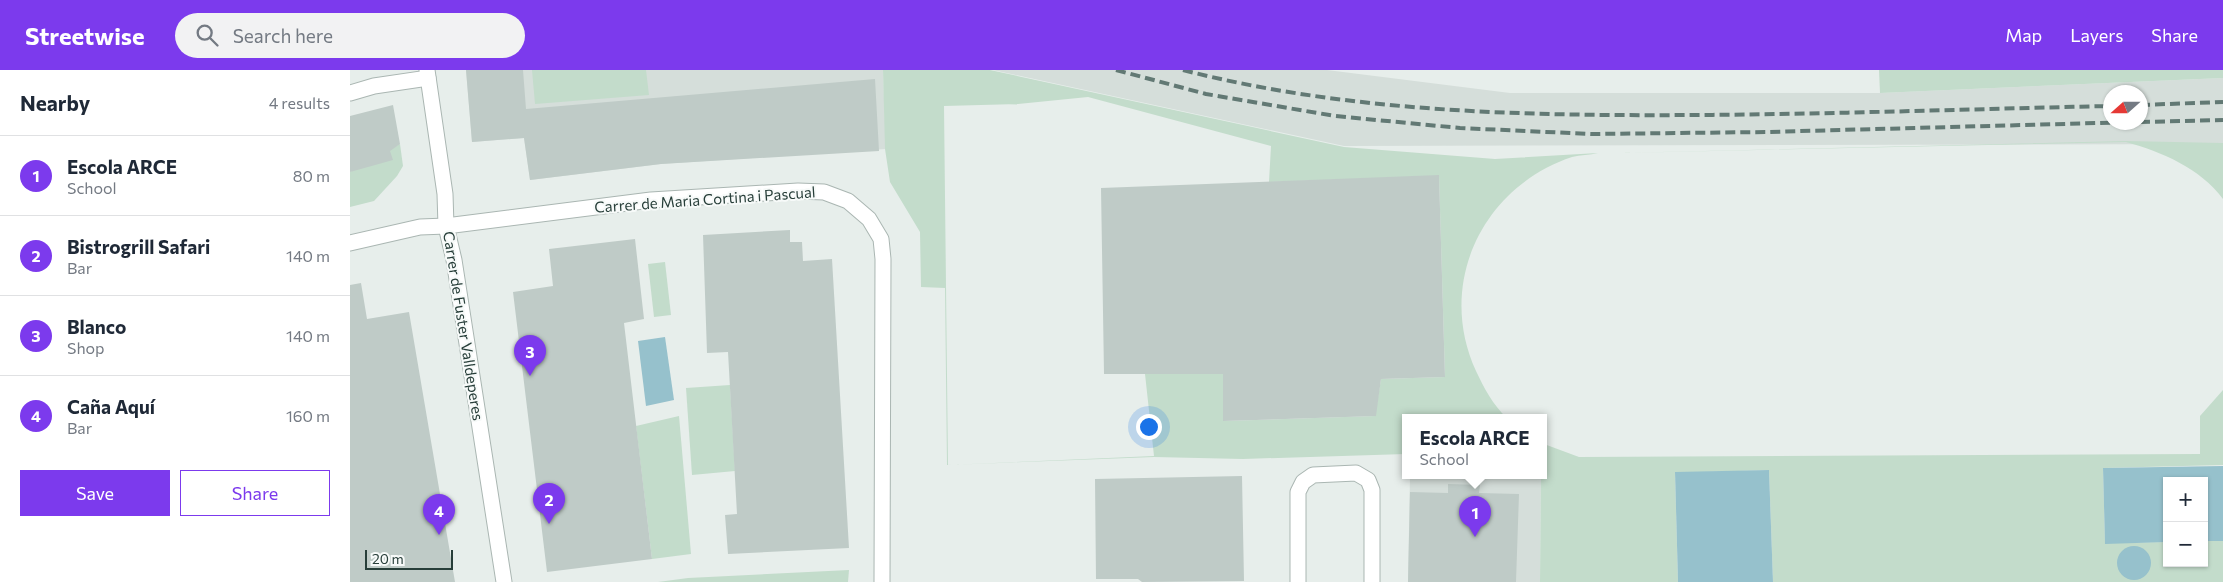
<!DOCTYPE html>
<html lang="en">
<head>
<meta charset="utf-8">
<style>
  :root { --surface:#fff; --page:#f2f2f3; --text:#1f2937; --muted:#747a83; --line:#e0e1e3; --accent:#7c3aed }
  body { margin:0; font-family:Commissioner,sans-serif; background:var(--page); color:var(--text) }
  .controls { position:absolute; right:15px; bottom:15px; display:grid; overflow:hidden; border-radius:0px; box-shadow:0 1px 4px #0004 }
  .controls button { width:45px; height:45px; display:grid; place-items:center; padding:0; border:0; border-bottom:1px solid var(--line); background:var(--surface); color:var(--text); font:25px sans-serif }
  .compass { position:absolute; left:1753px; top:15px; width:45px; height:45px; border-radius:50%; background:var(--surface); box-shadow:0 1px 4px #0004; rotate:249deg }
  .scale { position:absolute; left:15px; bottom:12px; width:88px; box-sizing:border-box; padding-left:5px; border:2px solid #273e39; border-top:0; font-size:14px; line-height:18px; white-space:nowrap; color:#273e39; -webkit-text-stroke:4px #f7faf9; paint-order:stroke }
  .you { position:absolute; left:798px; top:356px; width:18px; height:18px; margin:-12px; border:4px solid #fff; border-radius:50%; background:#1a73e8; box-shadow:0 0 0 8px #1a73e833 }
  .badge { display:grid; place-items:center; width:32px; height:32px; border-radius:50%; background:var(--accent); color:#fff; font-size:16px; font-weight:700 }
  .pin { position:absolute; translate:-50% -41px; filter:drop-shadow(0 1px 2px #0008) }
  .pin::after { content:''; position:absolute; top:26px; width:18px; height:15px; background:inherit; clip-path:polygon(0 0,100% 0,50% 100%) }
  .popup { position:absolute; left:1052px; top:344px; width:145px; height:65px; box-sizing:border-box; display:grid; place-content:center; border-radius:0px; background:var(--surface); filter:drop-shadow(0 1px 4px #0005); font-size:16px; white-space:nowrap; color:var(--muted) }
  .popup b { font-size:19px; color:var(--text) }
  .popup::after { content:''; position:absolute; left:50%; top:100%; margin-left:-10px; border:10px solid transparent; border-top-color:var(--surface) }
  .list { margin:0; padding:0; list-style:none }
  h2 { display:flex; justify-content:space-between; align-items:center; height:65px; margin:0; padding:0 20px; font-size:21px }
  h2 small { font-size:16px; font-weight:400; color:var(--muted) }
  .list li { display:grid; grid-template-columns:32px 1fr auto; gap:15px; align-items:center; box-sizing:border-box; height:80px; padding:0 20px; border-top:1px solid var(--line) }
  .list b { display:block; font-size:19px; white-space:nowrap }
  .list p { margin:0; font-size:16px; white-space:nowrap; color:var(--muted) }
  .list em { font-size:16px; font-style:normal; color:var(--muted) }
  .actions { display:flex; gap:10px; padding:15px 20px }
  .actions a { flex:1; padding:11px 0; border:1px solid var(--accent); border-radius:0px; text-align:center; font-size:18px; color:var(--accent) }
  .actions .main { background:var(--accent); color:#fff }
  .icon { flex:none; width:28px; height:28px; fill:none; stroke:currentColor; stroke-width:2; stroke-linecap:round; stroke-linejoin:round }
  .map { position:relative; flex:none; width:1873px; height:512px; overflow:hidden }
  header { display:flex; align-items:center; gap:30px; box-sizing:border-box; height:70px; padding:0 25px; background:var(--accent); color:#fff }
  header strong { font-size:24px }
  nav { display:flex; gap:28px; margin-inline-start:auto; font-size:18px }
  .search { width:350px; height:45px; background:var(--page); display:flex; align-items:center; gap:12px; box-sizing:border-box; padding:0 18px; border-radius:28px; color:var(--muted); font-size:19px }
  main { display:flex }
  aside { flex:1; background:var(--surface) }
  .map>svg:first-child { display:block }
  .built { fill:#d5deda; fill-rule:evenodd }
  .green { fill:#c3dccb; fill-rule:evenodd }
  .water { fill:#96c1cc }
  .building { fill:#bfcbc7 }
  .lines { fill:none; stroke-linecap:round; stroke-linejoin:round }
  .service-casing { stroke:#aab6b2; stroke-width:17 }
  .pedestrian-casing { stroke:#aab6b2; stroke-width:17 }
  .minor-casing { stroke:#aab6b2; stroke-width:17 }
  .service { stroke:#fff; stroke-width:15 }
  .pedestrian { stroke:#fff; stroke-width:15 }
  .minor { stroke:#fff; stroke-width:15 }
  .rail { stroke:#627974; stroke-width:4; stroke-dasharray:10 5; stroke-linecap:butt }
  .labels { text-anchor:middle; stroke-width:4; stroke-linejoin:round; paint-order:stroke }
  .street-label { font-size:15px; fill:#273e39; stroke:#f7faf9 }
</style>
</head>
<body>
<header>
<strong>Streetwise</strong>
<div class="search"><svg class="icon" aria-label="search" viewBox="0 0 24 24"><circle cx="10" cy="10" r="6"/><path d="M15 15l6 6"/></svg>Search here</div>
<nav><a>Map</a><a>Layers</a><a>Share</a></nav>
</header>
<main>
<aside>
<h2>Nearby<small>4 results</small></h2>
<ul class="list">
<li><span class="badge">1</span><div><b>Escola ARCE</b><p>School</p></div><em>80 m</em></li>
<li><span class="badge">2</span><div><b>Bistrogrill Safari</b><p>Bar</p></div><em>140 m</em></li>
<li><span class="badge">3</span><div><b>Blanco</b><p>Shop</p></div><em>140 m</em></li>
<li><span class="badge">4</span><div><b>Caña Aquí</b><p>Bar</p></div><em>160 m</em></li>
</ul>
<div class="actions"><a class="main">Save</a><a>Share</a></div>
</aside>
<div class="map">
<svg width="1873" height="512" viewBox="0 0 1873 512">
  <rect width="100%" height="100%" fill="#e7eeeb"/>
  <g class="built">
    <path d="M116,0h417l3,79 -225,15 -131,16 -6,-42 -52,4z"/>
    <path d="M643,0h334l183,23h370l343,-15v66l-879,2zM1760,22h30v30h-30z"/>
    <path d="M1060,406h131l-1,106h-132z"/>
  </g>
  <g class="green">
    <path d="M182,0h114l3,25 -114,9z"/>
    <path d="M533,0h107l354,77 151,12 103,-6c-8,2 -18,2 -26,4 -90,30 -136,127 -96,214 8,17 17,34 31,47h-101v36l-163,5 -89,-2 -207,8 -2,-177 -24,-1 -1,-55 -30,-50 -5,-33zM738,27l183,49 -2,36 170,-6 6,201 -64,2 -6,37 -152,5v-47h-78l9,82 -206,9 -4,-359 74,-2z"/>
    <path d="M1529,0h344v8l-343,15z"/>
    <path d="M1776,71l97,2v56c-23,-31 -61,-47 -97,-57l-507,11z"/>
    <path d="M50,74l3,22 -6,10 -23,25 -24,6v-35z"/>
    <path d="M315,192l6,53 -17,2 -6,-53z"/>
    <path d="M380,315l5,86 -43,4 -6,-87z"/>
    <path d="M1873,320v75l-120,3 2,75 62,-1v21h37v-22h19v41h-450l-4,-112 -94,3 3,109h-138l1,-106h3v-32l35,13 621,-3v-38z"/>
    <path d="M329,346l12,138 -39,5 -16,-133z"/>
    <path d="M499,500l-1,12h-190l30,-4z"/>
  </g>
  <g class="water">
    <path d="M315,267l9,63 -28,6 -8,-65z"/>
    <path d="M1873,396v75h-19v-60h-37v61l-62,2 -2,-76z"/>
    <path d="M1419,400l4,112h-95l-3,-110z"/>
    <circle cx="1784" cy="493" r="17"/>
  </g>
  <g class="building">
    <path d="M116,0h57l3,39 349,-30 4,72 -218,13 -131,16 -6,-42 -52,4z"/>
    <path d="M43,35l7,39 -10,7 3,9 -43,12v-56z"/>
    <path d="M1089,105l6,202 -64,2 -5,37 -153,5v-47h-119l-3,-186z"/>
    <path d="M440,160v12h12l1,19 29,-2 17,289 -121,6 -3,-39 12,-1 -9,-162 -21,1 -4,-118z"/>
    <path d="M285,169l9,80 -20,4 28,236 -105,13 -34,-280 40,-6 -4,-37z"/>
    <path d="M11,213l6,36 42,-7 46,270h-105v-297z"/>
    <path d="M892,406l2,105 -102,1 -4,-3h-42l-1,-100z"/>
    <path d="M1098,414l32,1 -1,8 40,1 -3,88h-108l2,-90 38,1z"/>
  </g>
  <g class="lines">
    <g class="service-casing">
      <path id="service" d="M948,512v-90l5,-10 10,-7 43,-2 12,7 4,10v92"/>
    </g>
    <g class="pedestrian-casing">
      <path id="pedestrian" d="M0,23l24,-7 54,-8"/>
    </g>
    <g class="minor-casing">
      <g id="minor">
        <path d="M77,0l18,124 1,32 8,34 50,322"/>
        <path d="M0,173l70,-16 26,-1 205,-26 147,-9 26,1 24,9 21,18 12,20 2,20 -1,323"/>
      </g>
    </g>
    <use href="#service" class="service"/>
    <use href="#pedestrian" class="pedestrian"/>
    <use href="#minor" class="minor"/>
    <g class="rail">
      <path d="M766,0l90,24 129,22 125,12 131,6 176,-2 368,-10"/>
      <path d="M833,0c167,43 344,46 516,45 137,-1 274,-6 411,-9"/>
      <path d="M1790,35l83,-3"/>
      <path d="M1790,52l83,-2"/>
    </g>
  </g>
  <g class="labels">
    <g class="street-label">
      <text transform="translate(355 130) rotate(-4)" y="5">Carrer de Maria Cortina i Pascual</text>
      <text transform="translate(113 256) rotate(81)" y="5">Carrer de Fuster Valldeperes</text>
    </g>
  </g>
</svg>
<div class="controls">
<button>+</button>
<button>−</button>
</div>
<svg class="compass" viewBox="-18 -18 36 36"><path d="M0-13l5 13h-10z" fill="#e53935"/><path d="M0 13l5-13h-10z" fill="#747a83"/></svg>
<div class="scale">20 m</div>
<div class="you"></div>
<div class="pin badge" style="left:1125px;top:467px">1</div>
<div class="popup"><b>Escola ARCE</b>School</div>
<div class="pin badge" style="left:199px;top:454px">2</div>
<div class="pin badge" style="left:180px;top:306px">3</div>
<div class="pin badge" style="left:89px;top:465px">4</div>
</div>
</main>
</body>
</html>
